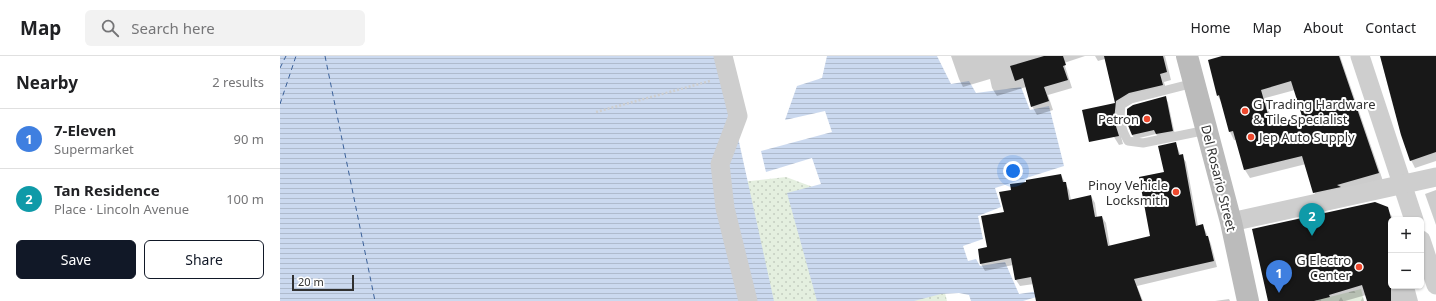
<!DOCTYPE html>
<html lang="en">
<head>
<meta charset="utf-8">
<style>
  :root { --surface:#fff; --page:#f2f2f2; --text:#202124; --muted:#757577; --line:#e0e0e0; --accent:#111827 }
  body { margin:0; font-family:"Noto Sans",sans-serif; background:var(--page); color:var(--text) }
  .controls { position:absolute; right:12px; bottom:12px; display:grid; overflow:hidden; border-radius:6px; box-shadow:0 1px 3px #0004 }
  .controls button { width:36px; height:36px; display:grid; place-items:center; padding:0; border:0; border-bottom:1px solid var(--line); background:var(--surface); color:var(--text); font:20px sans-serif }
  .scale { position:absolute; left:12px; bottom:10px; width:62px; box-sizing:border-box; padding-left:4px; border:2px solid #313131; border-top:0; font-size:11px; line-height:14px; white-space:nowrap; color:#313131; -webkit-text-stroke:3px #fff; paint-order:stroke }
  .you { position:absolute; left:733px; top:115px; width:14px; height:14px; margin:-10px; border:3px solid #fff; border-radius:50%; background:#1a73e8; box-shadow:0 0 0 6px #1a73e833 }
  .badge { display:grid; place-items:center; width:26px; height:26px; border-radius:50%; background:var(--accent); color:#fff; font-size:13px; font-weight:700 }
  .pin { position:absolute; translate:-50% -33px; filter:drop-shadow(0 1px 2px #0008) }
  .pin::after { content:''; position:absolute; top:21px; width:14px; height:12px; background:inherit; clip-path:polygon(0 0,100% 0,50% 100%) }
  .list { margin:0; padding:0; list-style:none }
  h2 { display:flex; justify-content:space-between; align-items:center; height:52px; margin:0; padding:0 16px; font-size:17px }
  h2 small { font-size:13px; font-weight:400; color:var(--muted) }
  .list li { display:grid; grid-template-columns:26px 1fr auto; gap:12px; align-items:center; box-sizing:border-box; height:60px; padding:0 16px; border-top:1px solid var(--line) }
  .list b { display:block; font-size:15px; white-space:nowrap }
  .list p { margin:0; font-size:13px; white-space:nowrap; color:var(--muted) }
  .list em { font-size:13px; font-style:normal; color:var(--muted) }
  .actions { display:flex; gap:8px; padding:12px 16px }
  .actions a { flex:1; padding:9px 0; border:1px solid var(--accent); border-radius:6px; text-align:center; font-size:14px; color:var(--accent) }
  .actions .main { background:var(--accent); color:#fff }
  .icon { flex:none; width:22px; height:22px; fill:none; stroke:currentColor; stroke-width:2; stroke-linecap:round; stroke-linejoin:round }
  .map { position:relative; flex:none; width:1156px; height:245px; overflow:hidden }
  header { display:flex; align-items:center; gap:24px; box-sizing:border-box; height:56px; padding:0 20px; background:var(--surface); border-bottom:1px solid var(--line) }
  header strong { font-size:19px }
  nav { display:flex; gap:22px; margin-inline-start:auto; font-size:14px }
  .search { width:280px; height:36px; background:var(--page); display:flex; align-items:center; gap:10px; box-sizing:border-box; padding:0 14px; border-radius:6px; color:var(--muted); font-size:15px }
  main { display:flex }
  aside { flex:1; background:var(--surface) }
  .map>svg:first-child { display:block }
  .grass { fill:url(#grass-dots) }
  .forest { fill:url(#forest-firs) }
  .water { fill:url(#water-rules) }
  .shadow { fill:#0003; fill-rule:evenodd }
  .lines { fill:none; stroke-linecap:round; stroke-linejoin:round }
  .ferry { stroke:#3a6099; stroke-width:1; stroke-dasharray:5 4; stroke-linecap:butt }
  .building { fill:#181818; fill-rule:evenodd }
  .path { stroke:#cecece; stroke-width:2.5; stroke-dasharray:2 2; stroke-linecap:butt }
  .lane { stroke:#cecece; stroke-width:9 }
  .street { stroke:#cecece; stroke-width:19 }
  .secondary { stroke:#bbb; stroke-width:22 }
  .poi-dot { fill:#ee492e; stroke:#fff; stroke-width:1.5 }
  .labels { text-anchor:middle; stroke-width:4; stroke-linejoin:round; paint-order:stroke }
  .poi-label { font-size:13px; fill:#313131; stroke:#fff; text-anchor:end }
  .street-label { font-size:13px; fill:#313131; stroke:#fff }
</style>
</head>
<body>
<header>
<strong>Map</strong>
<div class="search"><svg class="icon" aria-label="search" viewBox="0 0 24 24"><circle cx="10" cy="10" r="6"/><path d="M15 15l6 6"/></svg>Search here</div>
<nav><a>Home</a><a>Map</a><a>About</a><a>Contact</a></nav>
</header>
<main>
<aside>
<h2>Nearby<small>2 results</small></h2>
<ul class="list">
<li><span class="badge" style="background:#3f7fe0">1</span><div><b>7-Eleven</b><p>Supermarket</p></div><em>90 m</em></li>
<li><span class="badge" style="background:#0f9aa8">2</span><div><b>Tan Residence</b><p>Place · Lincoln Avenue</p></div><em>100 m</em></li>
</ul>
<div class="actions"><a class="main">Save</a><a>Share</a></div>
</aside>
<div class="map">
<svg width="1156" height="245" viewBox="0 0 1156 245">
  <defs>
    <pattern id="grass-dots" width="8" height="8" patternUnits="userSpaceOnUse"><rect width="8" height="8" fill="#e4efdf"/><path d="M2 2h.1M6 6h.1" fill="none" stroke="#c4cdc0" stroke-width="1.8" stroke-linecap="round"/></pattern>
    <pattern id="forest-firs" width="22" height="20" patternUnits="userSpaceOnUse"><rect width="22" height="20" fill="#e4efdf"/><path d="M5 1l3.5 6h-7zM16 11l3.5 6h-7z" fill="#c4cdc0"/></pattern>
    <pattern id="water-rules" width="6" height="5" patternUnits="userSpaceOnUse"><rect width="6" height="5" fill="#cbd9ef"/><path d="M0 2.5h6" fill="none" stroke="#afbbcd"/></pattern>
  </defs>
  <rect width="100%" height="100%" fill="#fff"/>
  <path class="grass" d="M506,121l102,38 43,21 16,65h-187l-28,-118z"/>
  <path class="forest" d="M1081,233l3,12h-50z"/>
  <g class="water">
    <path d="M0,0h438l12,45 44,200h-494z"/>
    <path d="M547,0h110l14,28 18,-3 7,12 45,-6 9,23 19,-4 15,60 -69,22 6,19 -23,9 5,23 -20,7 5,15 8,-2 4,7 25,-4 14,32 32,-5 2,3 -30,9h-52l-2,-6 -10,-2 -18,1 -27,7h-97l-30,-108 34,-9 -9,-26 -46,14 -5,-21 71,-19 -7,-21 -40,9 12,-34 25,-8z"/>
  </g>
  <g class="shadow">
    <path d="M671,0h134l-21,7 8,25 -24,7 5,15 -16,5 -5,-9 -6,-19 -29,9 -5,-8 -2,-9 -27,8 -4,-8z"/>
    <path d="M815,0h70l6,24 -7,2 3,11 -33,8 -14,9 -1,19 4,15 -4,1 -5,-8 -8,-31 10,-3 -11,-44 -7,2z"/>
    <path d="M946,0h114l43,125 -64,20 -5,-9 -8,-28 -56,14 -5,-8 -8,-30h-3l-4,-8 -8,-28 -4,-8 -9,-35zM1015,34l8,27 -30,8 -8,-27z"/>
    <path d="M1101,0h55v105l-21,7 -4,-8z"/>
    <path d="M885,42l3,4 7,33 -16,3 -3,-4 -21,5 -3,-4z"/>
    <path d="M896,88l5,12h1l4,6 12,64 4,-1 4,7 5,12 6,23 -80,19 6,15h-106l-3,-17 -14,2 -4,-6 -3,-15 -28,6 -4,-7 -2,-15 9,-1 17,-35 7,-23 49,-15 8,15 2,10 20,-4 4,7 2,14h5l4,6 4,24 41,-10 15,-64z"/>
    <path d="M1156,134v35l-11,-31z"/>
    <path d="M1107,152l7,12h-3v66h23l4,15h-50l-2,-6 -21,6h-76z"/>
    <path d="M949,243l1,2h-15z"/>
  </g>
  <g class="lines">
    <g class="ferry">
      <path d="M45,0l50,245"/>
      <path d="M0,12l6,-12"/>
      <path d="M0,48l16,-48"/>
    </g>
  </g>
  <g class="building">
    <path d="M764,0h19l3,9 -3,1 5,14 -24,7 5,14 -18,6 -8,-29 -8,3 -5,-15z"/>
    <path d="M824,0h59l4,16 -7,2 3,11 -34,8 -13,8 -2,19 5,16 -30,6 -7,-32 33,-7z"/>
    <path d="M942,0h117l40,117 -42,12 4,2 -28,6 -11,-37 -58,14 -11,-39 -4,1 -10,-37 -2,1 -9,-36zM1011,25l11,35 -31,9 -10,-35z"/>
    <path d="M1100,0h56v96l-26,9 -9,-26z"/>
    <path d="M886,40l7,35 -17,3 -2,-4 -22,5 -5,-12v-14l6,-4z"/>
    <path d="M896,86l3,13 4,-1 13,72 7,-2 3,12h2l6,25 -80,18 8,22h-106l-5,-24 -16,3 -4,-22 -31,6 -2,-15 9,-2 -6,-31 23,-4 -5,-20 12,-2 -1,-6 16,-2v-2l35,-6 2,8h3l3,18 22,-5 4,22 7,-1 6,30 42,-10 -11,-59 25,-5 -6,-26z"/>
    <path d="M1095,146l13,5 3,11v83h-24l-5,-16 -33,10 1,2 -16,4h-46l-16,-72z"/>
  </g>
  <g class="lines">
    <path class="path" d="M316,56l114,-31"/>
    <path class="lane" d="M914,27l-63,16 -10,6c-2,14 0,24 7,36l15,2 64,-13"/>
    <g class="street">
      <path d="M443,0l15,60 -18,48 5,44 23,93"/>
      <path d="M1080,0l54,164"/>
      <path d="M951,166l205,-45"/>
      <path d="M1141,184l15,45"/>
    </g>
    <path class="secondary" d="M907,0l44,166 17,79"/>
  </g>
  <g class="poi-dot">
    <circle cx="965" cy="55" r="4"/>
    <circle cx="867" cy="63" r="4"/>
    <circle cx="971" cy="81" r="4"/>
    <circle cx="896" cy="136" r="4"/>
    <circle cx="1079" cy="211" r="4"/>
  </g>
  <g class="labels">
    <g class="poi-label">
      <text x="973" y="53" text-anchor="start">G Trading Hardware<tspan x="973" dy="15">&amp; Tile Specialist</tspan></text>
      <text x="859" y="68">Petron</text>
      <text x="979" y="86" text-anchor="start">Jep Auto Supply</text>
      <text x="888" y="134">Pinoy Vehicle<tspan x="888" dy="15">Locksmith</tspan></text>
      <text x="1071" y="209">G Electro<tspan x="1071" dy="15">Center</tspan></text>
    </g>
    <g class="street-label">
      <text transform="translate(939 122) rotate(76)" y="5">Del Rosario Street</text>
    </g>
  </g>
</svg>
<div class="controls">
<button>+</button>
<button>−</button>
</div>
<div class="scale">20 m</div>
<div class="you"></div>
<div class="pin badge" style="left:999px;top:237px;background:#3f7fe0">1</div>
<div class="pin badge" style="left:1032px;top:180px;background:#0f9aa8">2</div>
</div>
</main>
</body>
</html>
